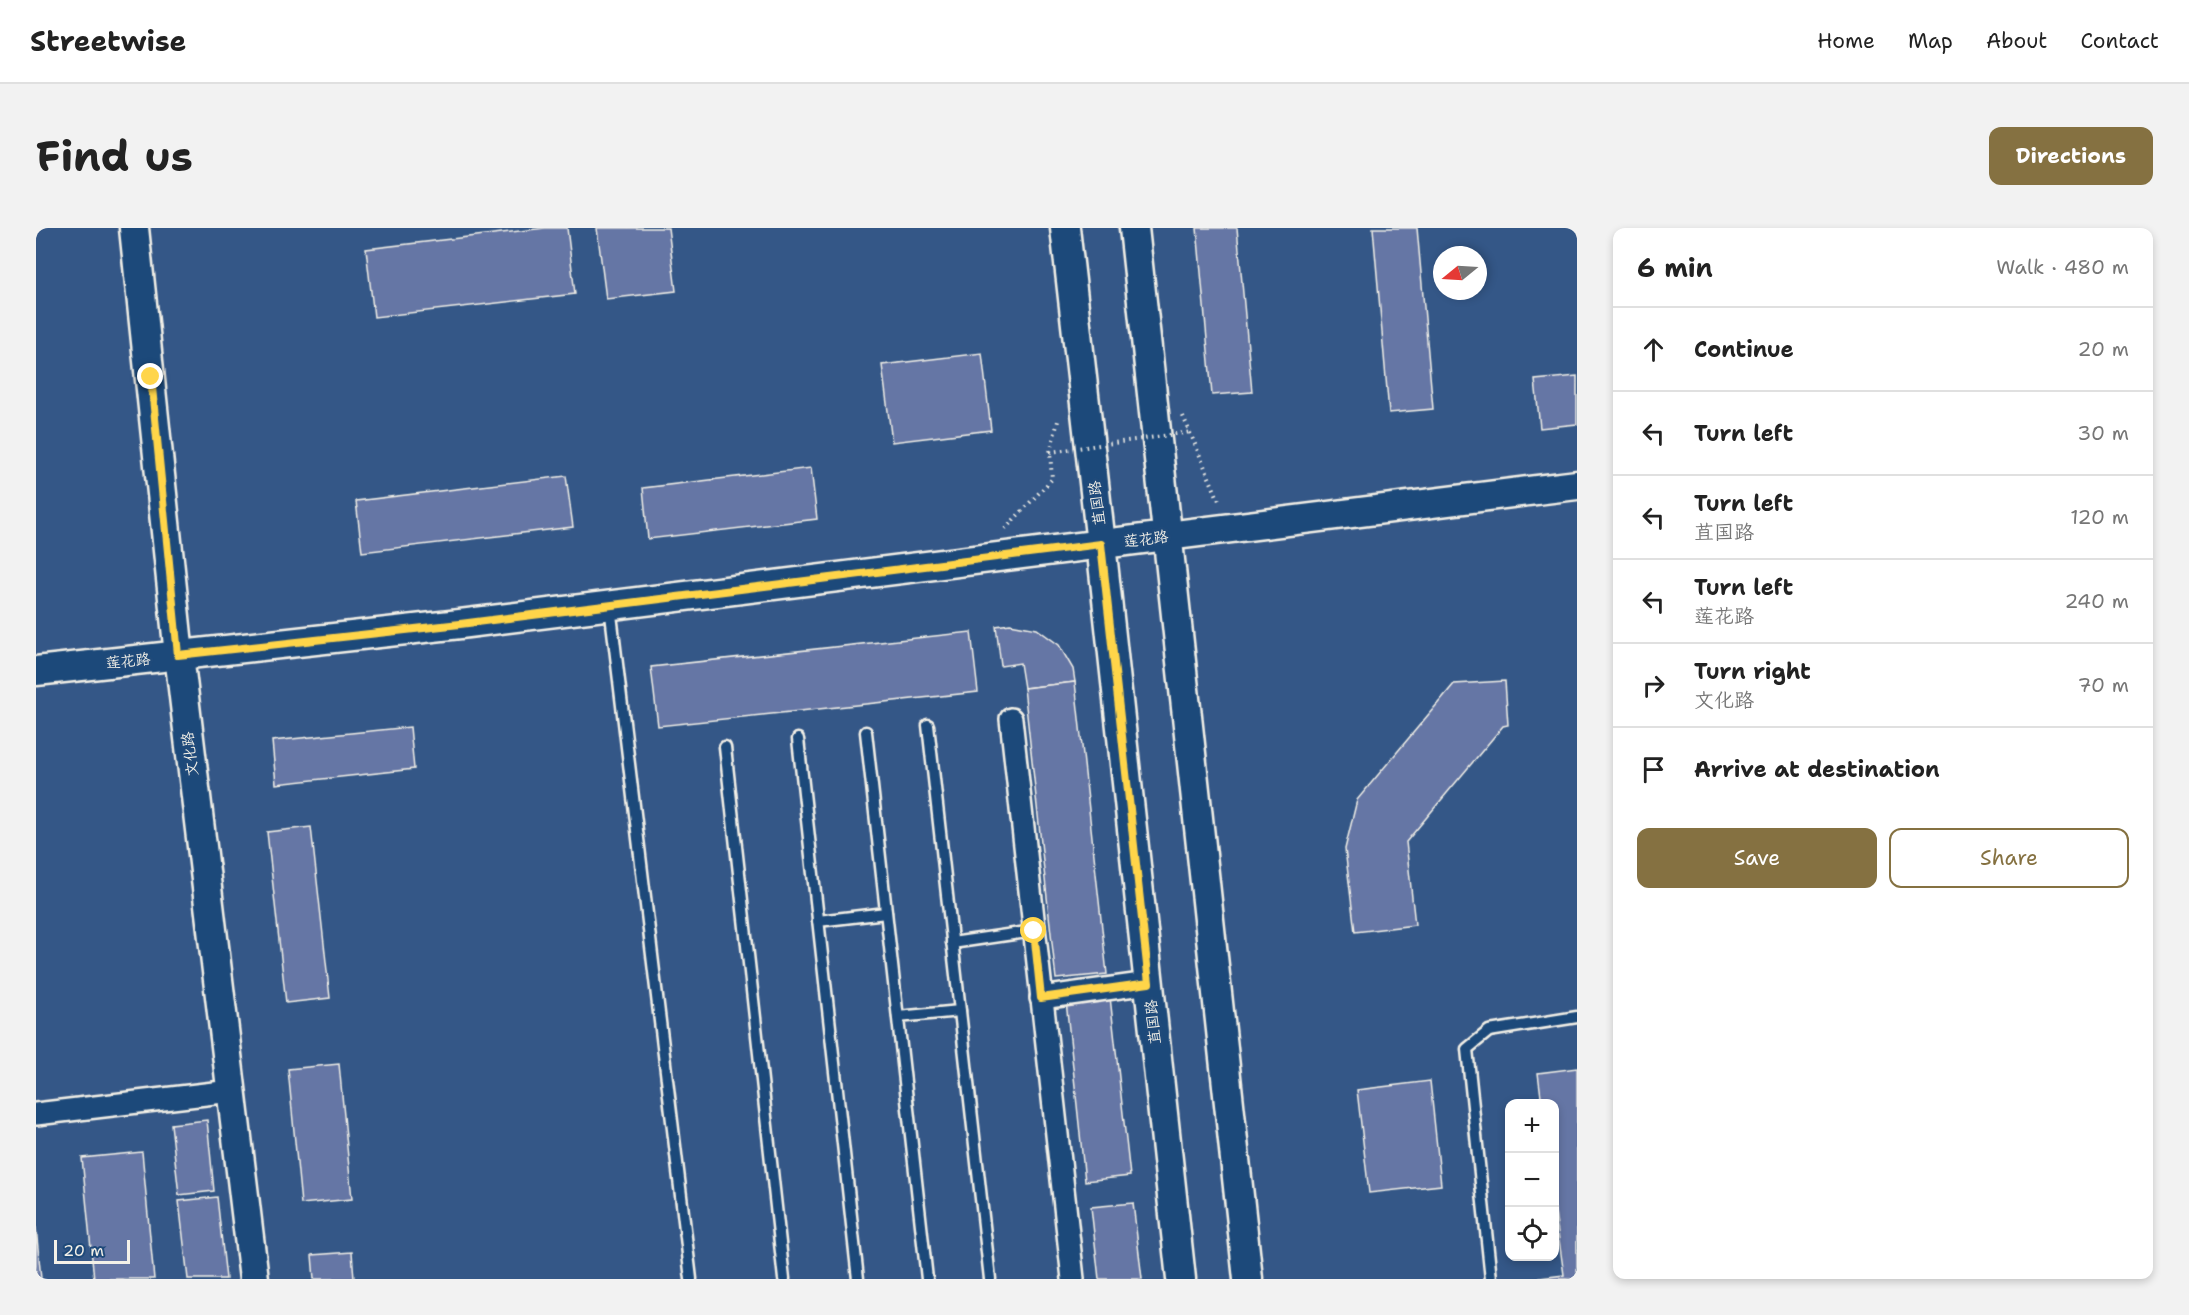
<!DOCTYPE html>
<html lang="en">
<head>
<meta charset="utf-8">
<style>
  :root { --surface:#fff; --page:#f2f2f2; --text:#222; --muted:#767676; --line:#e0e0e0; --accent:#857141 }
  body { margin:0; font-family:"Shantell Sans","LXGW WenKai TC",sans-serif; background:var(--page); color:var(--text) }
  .controls { position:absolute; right:18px; bottom:18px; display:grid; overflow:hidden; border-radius:12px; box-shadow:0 3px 9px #0003 }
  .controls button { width:54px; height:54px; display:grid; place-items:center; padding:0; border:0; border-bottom:2px solid var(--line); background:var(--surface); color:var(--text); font:30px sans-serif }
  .compass { position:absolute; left:1397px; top:18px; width:54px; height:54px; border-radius:50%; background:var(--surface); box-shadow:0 3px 9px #0003; rotate:252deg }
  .scale { position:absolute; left:18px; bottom:15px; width:76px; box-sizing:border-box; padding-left:6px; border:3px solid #f4f1e8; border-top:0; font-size:16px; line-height:21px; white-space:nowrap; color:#f4f1e8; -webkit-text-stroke:4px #1f4a7a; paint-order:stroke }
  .stop { position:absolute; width:18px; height:18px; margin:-14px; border:4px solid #ffd54a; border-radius:50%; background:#fff }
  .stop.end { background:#ffd54a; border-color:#fff; box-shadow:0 2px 6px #0008 }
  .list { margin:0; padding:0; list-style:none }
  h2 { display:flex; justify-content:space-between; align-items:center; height:78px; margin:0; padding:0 24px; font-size:26px }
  h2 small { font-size:20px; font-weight:400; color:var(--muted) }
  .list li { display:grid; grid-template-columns:39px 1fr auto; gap:18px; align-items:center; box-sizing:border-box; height:84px; padding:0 24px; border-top:2px solid var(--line) }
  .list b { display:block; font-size:22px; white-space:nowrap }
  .list p { margin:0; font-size:20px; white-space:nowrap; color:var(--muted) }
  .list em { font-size:20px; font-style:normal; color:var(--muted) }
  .actions { display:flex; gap:12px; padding:18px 24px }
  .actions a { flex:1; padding:14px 0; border:2px solid var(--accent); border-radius:12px; text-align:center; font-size:21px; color:var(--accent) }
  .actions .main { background:var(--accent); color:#fff }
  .icon { flex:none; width:33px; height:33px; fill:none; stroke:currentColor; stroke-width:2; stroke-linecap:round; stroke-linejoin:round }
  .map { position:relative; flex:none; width:1541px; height:1051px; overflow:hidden; border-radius:12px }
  header { display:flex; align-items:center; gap:36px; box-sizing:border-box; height:84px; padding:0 30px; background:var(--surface); border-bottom:2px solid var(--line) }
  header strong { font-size:28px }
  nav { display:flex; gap:33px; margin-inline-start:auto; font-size:21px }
  .intro { display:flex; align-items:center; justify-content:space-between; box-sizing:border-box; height:144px; padding:0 36px }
  h1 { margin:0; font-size:42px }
  .button { padding:15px 27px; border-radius:12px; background:var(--accent); color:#fff; font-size:21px; font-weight:700 }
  main { display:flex; gap:36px; padding:0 36px }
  aside { flex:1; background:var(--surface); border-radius:12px; box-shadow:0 3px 9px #0003 }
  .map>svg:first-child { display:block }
  .building { fill:#6576a5; stroke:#f4f1e8; stroke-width:1.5 }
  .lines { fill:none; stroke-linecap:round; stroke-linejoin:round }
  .lane-casing { stroke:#f4f1e8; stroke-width:15 }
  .street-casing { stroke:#f4f1e8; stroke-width:26 }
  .secondary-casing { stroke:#f4f1e8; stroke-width:33 }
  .path { stroke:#f4f1e8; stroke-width:4; stroke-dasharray:1.5 4.5; stroke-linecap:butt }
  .lane { stroke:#1f4a7a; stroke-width:10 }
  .street { stroke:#1f4a7a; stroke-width:21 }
  .secondary { stroke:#1f4a7a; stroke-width:28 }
  .path-bridge { stroke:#f4f1e8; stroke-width:4; stroke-dasharray:1.5 4.5; stroke-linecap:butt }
  .route { stroke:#ffd54a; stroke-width:8 }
  .labels { text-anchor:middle; stroke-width:6; stroke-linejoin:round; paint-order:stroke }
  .street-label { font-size:15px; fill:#f4f1e8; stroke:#1f4a7a }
</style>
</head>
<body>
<header>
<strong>Streetwise</strong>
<nav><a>Home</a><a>Map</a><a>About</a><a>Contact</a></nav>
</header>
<div class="intro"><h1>Find us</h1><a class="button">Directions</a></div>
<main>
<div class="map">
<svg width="1541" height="1051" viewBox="0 0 1541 1051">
  <rect width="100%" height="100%" fill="#345787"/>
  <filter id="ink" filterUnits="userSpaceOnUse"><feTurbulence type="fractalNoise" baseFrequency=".0167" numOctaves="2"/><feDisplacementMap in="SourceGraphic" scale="12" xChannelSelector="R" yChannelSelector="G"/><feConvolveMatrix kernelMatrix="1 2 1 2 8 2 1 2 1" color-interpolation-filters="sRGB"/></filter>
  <g filter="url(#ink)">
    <g class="building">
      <path d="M509,0h22l8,66 -201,23 -8,-68z"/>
      <path d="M561,0h71l8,63 -70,8z"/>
      <path d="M1161,0h40l15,164 -40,3z"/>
      <path d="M1337,0h44l16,181 -44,4z"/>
      <path d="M946,125l9,77 -99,12 -10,-77z"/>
      <path d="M1541,148v48l-37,4 -5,-48z"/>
      <path d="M775,240l6,51 -169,20 -5,-51z"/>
      <path d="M530,248l7,51 -211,25 -6,-51z"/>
      <path d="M974,396l27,5 22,16 14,24 2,13 -51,6 -4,-25 -19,3 -5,-40z"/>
      <path d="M935,404l7,60 -320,34 -7,-59z"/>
      <path d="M1469,453l3,44 -5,1 -97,116 9,83 -60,7 -10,-83 12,-49 97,-116z"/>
      <path d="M1039,454l32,292 -51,5 -32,-291z"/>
      <path d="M374,499l4,42 -138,15 -4,-43z"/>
      <path d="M275,599l19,171 -44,5 -19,-171z"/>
      <path d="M1074,769l20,179 -45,5 -19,-180z"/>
      <path d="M303,836l13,135 -51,5 -13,-135z"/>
      <path d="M1541,840v211h-46l33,-4 -10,-71v-100h-12l-4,-31z"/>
      <path d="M1394,853l11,104 -72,8 -12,-103z"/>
      <path d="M171,892l7,71 -35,4 -8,-71z"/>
      <path d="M106,924l12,127h-60l-12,-121z"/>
      <path d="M181,969l9,82h-38l-9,-78z"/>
      <path d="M1097,975l9,76h-43l-8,-72z"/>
      <path d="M0,999l5,52h-5z"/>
      <path d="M316,1024l2,27h-40l-2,-24z"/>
    </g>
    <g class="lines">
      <g class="lane-casing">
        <g id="lane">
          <path d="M574,378l81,673"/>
          <path d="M892,497l62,554"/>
          <path d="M830,504l61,547"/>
          <path d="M762,511l60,540"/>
          <path d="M689,519l59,532"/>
          <path d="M782,693l68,-8"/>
          <path d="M916,715l82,-12"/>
          <path d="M862,789l62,-6"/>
          <path d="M1455,1051l-24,-230 22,-18 88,-14"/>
        </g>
      </g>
      <g class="street-casing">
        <g id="street">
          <path d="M975,491l62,560"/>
          <path d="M1005,770l108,-15"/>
          <path d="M0,886l195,-23"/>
        </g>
      </g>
      <g class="secondary-casing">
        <g id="secondary">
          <path d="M98,0l45,427 75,624"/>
          <path d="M1029,0l36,316 80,735"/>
          <path d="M1098,0l114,1051"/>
          <path d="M0,443l424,-47 1117,-139"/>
        </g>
      </g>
      <g class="path">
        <path d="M1147,188l37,87"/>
        <path d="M969,301l47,-50 -2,-27 8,-31"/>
      </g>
      <use href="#lane" class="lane"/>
      <use href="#street" class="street"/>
      <use href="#secondary" class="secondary"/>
      <path class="path-bridge" d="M1014,224l141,-20"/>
    </g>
  </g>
  <g class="lines" filter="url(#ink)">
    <path class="route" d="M115,149l27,278 282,-31 641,-80 48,439 -108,15 -7,-67"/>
  </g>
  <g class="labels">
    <g class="street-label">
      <text transform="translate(1061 275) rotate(-97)" y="5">苴国路</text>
      <text transform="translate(1110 311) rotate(-7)" y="5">莲花路</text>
      <text transform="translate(92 433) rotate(-6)" y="5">莲花路</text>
      <text transform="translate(154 526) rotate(-97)" y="5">文化路</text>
      <text transform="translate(1117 794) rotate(-96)" y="5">苴国路</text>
    </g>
  </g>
</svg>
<div class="controls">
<button>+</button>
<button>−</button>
<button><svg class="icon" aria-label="locate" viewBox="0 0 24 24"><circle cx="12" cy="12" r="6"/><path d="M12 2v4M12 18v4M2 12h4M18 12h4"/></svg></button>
</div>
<svg class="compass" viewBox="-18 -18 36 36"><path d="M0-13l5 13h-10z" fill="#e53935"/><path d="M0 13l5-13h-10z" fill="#767676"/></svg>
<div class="scale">20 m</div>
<div class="stop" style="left:998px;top:703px"></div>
<div class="stop end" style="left:115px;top:149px"></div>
</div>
<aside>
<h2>6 min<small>Walk · 480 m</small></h2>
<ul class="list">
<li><svg class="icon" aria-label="ahead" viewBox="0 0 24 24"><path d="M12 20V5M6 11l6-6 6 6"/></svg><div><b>Continue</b></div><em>20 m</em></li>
<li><svg class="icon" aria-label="left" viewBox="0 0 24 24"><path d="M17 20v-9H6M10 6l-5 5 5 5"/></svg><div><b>Turn left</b></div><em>30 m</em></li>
<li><svg class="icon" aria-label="left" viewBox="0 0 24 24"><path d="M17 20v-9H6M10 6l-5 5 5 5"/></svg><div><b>Turn left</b><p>苴国路</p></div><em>120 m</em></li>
<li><svg class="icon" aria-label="left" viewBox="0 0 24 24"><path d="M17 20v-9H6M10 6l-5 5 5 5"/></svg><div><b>Turn left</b><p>莲花路</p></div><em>240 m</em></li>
<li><svg class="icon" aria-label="right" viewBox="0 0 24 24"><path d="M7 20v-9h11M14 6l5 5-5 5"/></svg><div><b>Turn right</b><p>文化路</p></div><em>70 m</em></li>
<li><svg class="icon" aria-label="arrive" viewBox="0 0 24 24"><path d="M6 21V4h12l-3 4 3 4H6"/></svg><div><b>Arrive at destination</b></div></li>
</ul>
<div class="actions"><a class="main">Save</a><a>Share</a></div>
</aside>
</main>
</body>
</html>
